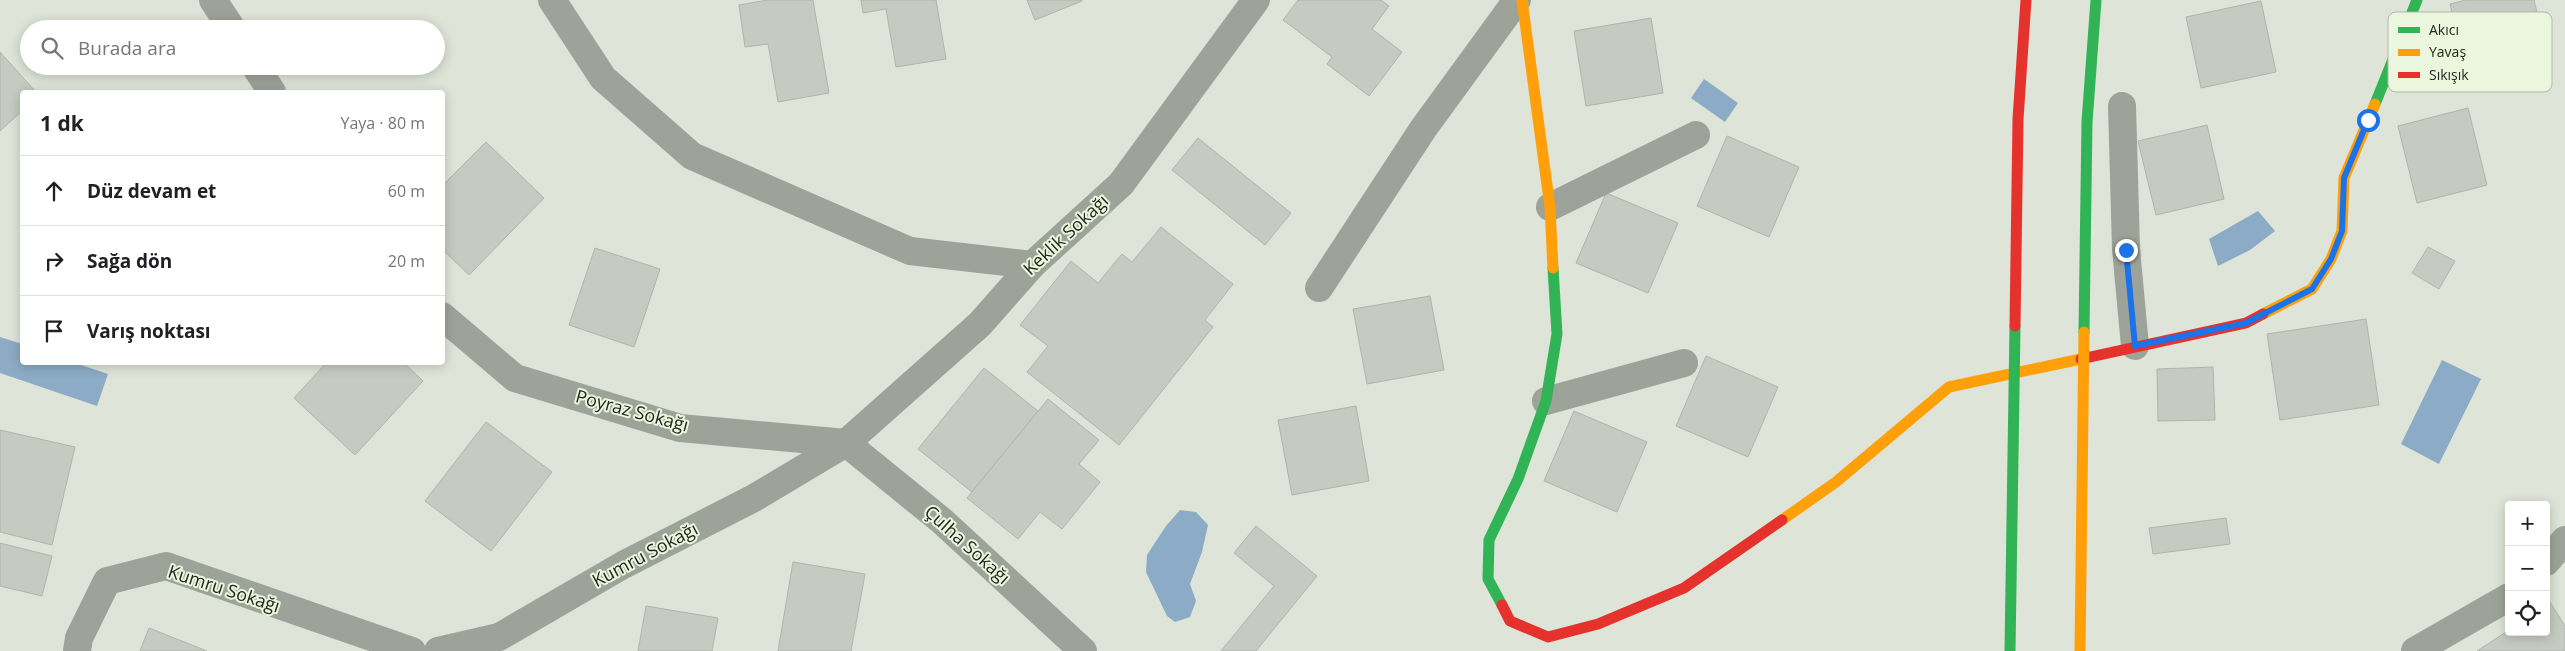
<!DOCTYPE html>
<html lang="tr">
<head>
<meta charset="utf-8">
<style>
  :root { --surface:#fff; --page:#f6f6f6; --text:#202124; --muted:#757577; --line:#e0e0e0 }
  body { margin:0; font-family:"Open Sans",sans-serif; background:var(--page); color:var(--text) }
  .controls { position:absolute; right:15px; bottom:15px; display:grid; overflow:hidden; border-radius:5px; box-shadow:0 2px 12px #0003 }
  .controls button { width:45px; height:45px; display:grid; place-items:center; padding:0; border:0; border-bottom:1px solid var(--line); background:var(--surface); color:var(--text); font:25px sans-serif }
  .stop { position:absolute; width:15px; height:15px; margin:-11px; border:4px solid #1a73e8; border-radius:50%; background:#fff }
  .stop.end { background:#1a73e8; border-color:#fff; box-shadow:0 1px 5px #0008 }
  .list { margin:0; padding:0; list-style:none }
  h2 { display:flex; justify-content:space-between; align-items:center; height:65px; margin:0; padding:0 20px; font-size:21px }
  h2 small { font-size:16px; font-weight:400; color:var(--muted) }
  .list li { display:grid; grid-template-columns:32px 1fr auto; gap:15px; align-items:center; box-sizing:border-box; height:70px; padding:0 20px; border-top:1px solid var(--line) }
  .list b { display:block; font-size:19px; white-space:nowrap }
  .list em { font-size:16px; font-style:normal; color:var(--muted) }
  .icon { flex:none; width:28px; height:28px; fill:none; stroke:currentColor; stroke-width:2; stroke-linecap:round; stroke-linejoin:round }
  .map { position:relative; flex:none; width:2565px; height:651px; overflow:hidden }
  .search { position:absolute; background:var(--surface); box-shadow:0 2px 12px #0003; left:20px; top:20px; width:425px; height:55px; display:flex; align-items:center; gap:12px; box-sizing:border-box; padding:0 18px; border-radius:28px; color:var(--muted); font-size:19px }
  .panel { position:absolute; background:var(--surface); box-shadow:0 2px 12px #0003; left:20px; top:90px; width:425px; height:275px; border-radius:5px }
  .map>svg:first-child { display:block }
  .water { fill:#8cabc6 }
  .building { fill:#c6cbc1; stroke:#b0b5ab }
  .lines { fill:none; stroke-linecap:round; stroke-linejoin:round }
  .street { stroke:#9ea39a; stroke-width:28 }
  .fast { stroke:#30b455; stroke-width:11 }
  .slow { stroke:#ff9f0a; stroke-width:11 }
  .jam { stroke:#e5322d; stroke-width:11 }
  .fast-bridge { stroke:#30b455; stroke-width:11 }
  .slow-bridge { stroke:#ff9f0a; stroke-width:11 }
  .jam-bridge { stroke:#e5322d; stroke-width:11 }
  .route { stroke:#1a73e8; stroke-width:6 }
  .labels { text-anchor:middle; stroke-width:4; stroke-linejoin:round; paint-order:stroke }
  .street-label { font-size:18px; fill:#23271e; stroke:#ebf6df }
  .key { fill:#ebf6df; stroke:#afb8a5; stroke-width:1 }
  .key-label { font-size:14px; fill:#23271e }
</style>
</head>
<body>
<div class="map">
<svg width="2565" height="651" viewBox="0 0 2565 651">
  <rect width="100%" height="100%" fill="#dee4d7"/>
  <g class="water">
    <path d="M1704,79l34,24 -13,19 -34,-24z"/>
    <path d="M2258,211l17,20 -25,19 -32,16 -9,-27z"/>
    <path d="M0,337l22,7v18l53,1 33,11 -11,32 -97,-33z"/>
    <path d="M2442,360l39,19 -42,85 -38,-20z"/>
    <path d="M1180,510l16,2 12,13 -6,27 -12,32 6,17 -6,16 -15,5 -8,-6 -21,-44 1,-17 19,-29z"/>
  </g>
  <g class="building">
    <path d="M768,0h45l16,93 -51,9 -10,-58 -23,3 -6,-42z"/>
    <path d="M861,0h75l10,59 -50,8 -10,-58 -23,4z"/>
    <path d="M1027,0h55v1l-47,19z"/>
    <path d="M1298,0h83l8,6 -17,23 30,23 -33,44 -42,-32 5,-7 -49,-37z"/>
    <path d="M2466,0h68l17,70 -80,20 -21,-86z"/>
    <path d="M2261,1l15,71 -75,16 -15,-71z"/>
    <path d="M1651,18l12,75 -77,13 -12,-75z"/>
    <path d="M0,52l36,40h-14v19l-22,20z"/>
    <path d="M2468,108l19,77 -70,18 -19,-77z"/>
    <path d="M2207,125l17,74 -68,16 -18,-74z"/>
    <path d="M1727,136l72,31 -30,70 -72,-31z"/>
    <path d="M1198,138l93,75 -26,32 -93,-75z"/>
    <path d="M486,142l58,56 -75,77 -27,-26v-63z"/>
    <path d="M1606,193l72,30 -30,70 -72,-30z"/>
    <path d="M1161,227l72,57 -28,36 8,7 -94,118 -92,-73 21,-26 -28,-21 51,-64 27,22 24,-29 10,8z"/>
    <path d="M2428,247l27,14 -16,28 -27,-16z"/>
    <path d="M595,248l65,21 -26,78 -65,-22z"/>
    <path d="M1430,296l14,74 -77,14 -14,-75z"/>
    <path d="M2366,319l13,86 -99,15 -13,-86z"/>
    <path d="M1706,356l72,31 -30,70 -72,-31z"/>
    <path d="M327,362h76l20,19 -68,74 -61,-57z"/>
    <path d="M2213,367l2,53 -57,1 -1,-52z"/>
    <path d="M984,368l54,43 -66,81 -54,-43z"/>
    <path d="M1048,399l51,41 -20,24 21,18 -38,47 -22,-17 -22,27 -51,-41z"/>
    <path d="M1356,406l13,75 -77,14 -14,-75z"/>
    <path d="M1574,411l73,31 -30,70 -73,-31z"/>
    <path d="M486,422l66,50 -61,79 -66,-50z"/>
    <path d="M0,430l75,17 -23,98 -52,-13z"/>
    <path d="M2226,518l4,26 -77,10 -4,-26z"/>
    <path d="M1256,526l61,50 -61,75h-35l53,-65 -40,-33z"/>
    <path d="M0,543l52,13 -10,40 -42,-10z"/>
    <path d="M793,562l72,12 -14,77h-73z"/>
    <path d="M2550,602l15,24v25h-88l32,-21v2h37v-27z"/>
    <path d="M646,606l72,12 -6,33h-74z"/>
    <path d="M149,628l58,23h-67z"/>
  </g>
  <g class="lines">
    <g class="street">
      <path d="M213,0l19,29"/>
      <path d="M552,0l51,78 89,78 218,95 122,14"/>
      <path d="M255,66l17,26"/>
      <path d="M2122,106l4,143 9,97"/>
      <path d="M1550,207l146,-72"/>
      <path d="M1319,288l104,-159 94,-129"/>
      <path d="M442,316l73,62 165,50 166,15"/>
      <path d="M1546,401l138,-38"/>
      <path d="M846,443l96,78 141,130"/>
      <path d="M2546,562l19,-22"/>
      <path d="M77,651l2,-13 28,-57 59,-15 246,85"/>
      <path d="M438,651l61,-14 124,-72 131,-67 92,-55 134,-119 52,-59 89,-81 135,-184"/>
      <path d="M2415,651l94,-54"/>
    </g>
    <g class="fast">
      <path d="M2375,104l42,-104"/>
      <path d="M1502,605l-14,-26 1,-39 29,-61 28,-78 11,-67 -4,-66"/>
    </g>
    <g class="slow">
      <path d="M1522,0l28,207 3,61"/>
      <path d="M2263,314l49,-25 19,-30 11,-28 2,-53 31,-74"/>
      <path d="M1782,520l54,-38 113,-95 132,-28"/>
    </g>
    <g class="jam">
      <path d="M2081,359l165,-36 17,-9"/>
      <path d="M1502,605l8,16 38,16 50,-13 86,-36 98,-68"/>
    </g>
    <g class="fast-bridge">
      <path d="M2084,332l3,-210 9,-122"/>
      <path d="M2010,651l5,-325"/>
    </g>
    <path class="slow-bridge" d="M2080,651l4,-319"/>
    <path class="jam-bridge" d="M2015,326l3,-207 8,-119"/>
  </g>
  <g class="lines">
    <path class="route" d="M2126,250l9,96 111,-23 66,-34 19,-30 11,-28 2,-53 24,-58"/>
  </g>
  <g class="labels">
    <g class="street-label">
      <text transform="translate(1066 235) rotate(-43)" y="6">Keklik Sokağı</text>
      <text transform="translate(632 411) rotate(15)" y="6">Poyraz Sokağı</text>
      <text transform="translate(967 545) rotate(42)" y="6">Çulha Sokağı</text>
      <text transform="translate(645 555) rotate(-28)" y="6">Kumru Sokağı</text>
      <text transform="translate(224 589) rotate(18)" y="6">Kumru Sokağı</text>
    </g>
  </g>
  <rect x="2388" y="12" width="164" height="80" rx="8" class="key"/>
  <rect x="2398" y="27" width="22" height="6" fill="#30b455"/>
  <rect x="2398" y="49" width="22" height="7" fill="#ff9f0a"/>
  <rect x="2398" y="72" width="22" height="6" fill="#e5322d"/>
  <g class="key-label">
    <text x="2429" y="35">Akıcı</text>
    <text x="2429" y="57">Yavaş</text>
    <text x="2429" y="80">Sıkışık</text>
  </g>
</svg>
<div class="controls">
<button>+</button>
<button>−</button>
<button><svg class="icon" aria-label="locate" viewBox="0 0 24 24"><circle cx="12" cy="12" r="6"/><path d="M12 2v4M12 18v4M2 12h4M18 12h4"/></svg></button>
</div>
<div class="stop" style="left:2368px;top:120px"></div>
<div class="stop end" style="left:2126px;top:250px"></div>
<div class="search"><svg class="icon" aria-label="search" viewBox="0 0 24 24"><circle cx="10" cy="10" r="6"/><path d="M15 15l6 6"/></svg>Burada ara</div>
<section class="panel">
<h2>1 dk<small>Yaya · 80 m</small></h2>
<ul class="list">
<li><svg class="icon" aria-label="ahead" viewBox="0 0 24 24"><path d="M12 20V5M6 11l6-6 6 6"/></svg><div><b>Düz devam et</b></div><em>60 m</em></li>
<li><svg class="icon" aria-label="right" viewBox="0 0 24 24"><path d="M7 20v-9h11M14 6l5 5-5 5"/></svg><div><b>Sağa dön</b></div><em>20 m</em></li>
<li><svg class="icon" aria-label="arrive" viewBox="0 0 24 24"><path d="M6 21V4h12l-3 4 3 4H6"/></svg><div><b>Varış noktası</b></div></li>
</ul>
</section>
</div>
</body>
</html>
